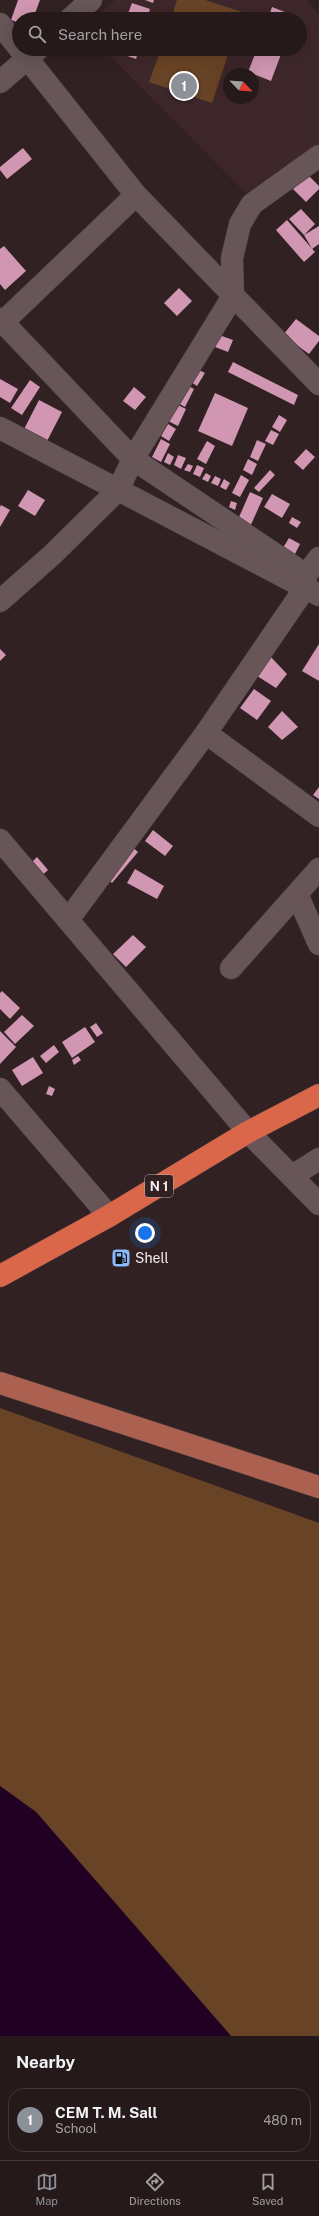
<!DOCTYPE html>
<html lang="en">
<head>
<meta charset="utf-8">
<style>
  :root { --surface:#25191a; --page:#2d2223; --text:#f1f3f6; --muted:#a3a0a2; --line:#423839; --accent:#8c9099 }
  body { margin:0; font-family:"Public Sans",sans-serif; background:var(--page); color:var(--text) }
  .compass { position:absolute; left:223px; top:68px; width:36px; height:36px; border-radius:50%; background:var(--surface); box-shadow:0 4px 16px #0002; rotate:115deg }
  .you { position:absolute; left:145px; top:1233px; width:14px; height:14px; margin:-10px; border:3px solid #fff; border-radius:50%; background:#1a73e8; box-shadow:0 0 0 6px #1a73e833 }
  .badge { display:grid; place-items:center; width:26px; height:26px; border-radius:50%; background:var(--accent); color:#fff; font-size:13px; font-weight:700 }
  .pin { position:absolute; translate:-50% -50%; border:2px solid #fff; box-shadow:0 1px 4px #0006 }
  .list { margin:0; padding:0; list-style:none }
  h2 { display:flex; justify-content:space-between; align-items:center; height:52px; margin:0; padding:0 16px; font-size:17px }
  h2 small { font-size:13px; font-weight:400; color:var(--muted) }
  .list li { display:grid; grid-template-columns:26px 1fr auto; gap:12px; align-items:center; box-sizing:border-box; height:64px; margin:0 8px 8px; padding:0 8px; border:1px solid var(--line); border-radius:16px }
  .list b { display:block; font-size:15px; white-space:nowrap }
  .list p { margin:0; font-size:13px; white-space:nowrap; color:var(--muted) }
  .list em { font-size:13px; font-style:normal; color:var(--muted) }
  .icon { flex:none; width:22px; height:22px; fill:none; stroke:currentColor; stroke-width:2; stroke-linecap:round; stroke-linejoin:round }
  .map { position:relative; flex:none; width:319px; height:2036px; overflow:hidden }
  .search { position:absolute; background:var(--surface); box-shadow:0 4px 16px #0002; left:12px; right:12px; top:12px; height:44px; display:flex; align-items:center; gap:10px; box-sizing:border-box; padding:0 14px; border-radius:22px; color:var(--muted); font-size:15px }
  .sheet { height:124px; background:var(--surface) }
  nav { display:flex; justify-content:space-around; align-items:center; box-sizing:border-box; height:56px; border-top:1px solid var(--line); background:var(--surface); font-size:11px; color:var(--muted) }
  nav a { display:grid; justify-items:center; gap:2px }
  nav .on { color:var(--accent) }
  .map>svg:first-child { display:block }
  .built { fill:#3e272a; fill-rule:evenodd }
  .green { fill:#694325 }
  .water { fill:#210123 }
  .building { fill:#d196b2 }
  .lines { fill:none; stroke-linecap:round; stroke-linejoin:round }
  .minor-casing { stroke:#493c3d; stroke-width:23 }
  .major-casing { stroke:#493c3d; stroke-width:23 }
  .highway-casing { stroke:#493c3d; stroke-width:23 }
  .minor { stroke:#675557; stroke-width:22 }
  .major { stroke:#ac604f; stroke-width:22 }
  .highway { stroke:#da674a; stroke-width:22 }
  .labels { text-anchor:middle; stroke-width:4; stroke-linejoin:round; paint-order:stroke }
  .shield { fill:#312123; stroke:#bbaeb0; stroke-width:1 }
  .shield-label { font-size:13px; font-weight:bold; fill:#f6ebec }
  .poi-label { font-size:14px; fill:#f6ebec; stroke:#312123; text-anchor:start }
</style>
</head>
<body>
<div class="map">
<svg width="319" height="2036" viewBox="0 0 319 2036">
  <rect width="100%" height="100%" fill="#312123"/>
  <path class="built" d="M115,0h191l13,15v128l-73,50 -143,-144h197v-30h-206zM229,74h24v24h-24z"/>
  <g class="green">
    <path d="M177,0h28l37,12 -2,7h-69z"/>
    <path d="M161,49h69l-18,54 -63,-21z"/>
    <path d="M0,1408l319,115v513h-88l-195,-224 -36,-26z"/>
  </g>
  <path class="water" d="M0,1786l36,26 195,224h-231z"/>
  <g class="building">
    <path d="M18,0h22l-7,19h-14v4l-8,-3z"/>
    <path d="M145,0h9l-1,3z"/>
    <path d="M132,3l18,6 -3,10h-21z"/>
    <path d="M272,7l23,9 -1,3h-26z"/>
    <path d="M117,49h22l-3,10 -20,-7z"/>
    <path d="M257,49h26l-12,32 -23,-9z"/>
    <path d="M23,148l9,11 -25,20 -7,-9v-3z"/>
    <path d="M308,175l11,11v3l-13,13 -13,-13z"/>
    <path d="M301,209l14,15 -11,11 15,-9v18l-7,5 -8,-14 -15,-16z"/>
    <path d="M287,220l28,32 -11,10 -28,-32z"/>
    <path d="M4,246l22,25 -21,19 -5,-6v-35z"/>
    <path d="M179,288l13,13 -15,15 -13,-13z"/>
    <path d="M296,319l23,17v5l-10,13 -26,-19z"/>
    <path d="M219,335l14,5 -5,12 -13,-5z"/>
    <path d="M233,362l65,33 -4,10 -66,-33z"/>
    <path d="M195,368l10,5 -8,13 -9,-6z"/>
    <path d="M0,379l18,10 -8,14 -10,-6z"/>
    <path d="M30,380l10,7 -18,28 -11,-7z"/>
    <path d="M185,384l9,5 -9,18 -9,-5z"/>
    <path d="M134,387l12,10 -11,13 -12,-9z"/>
    <path d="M215,393l33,15 -16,38 -34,-15z"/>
    <path d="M39,400l23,12 -17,33 -23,-12z"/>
    <path d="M176,404l10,5 -8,17 -10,-5z"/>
    <path d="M279,415l8,5 -7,12 -8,-5z"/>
    <path d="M168,424l8,5 -7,12 -8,-5z"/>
    <path d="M271,430l8,4 -6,11 -8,-4z"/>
    <path d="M161,439l9,5 -9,18 -9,-5z"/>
    <path d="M257,440l9,4 -8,17 -8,-4z"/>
    <path d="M207,441l8,5 -9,18 -9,-5z"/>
    <path d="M306,449l9,8 -12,13 -9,-8z"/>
    <path d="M168,453l6,4 -4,8 -6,-3z"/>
    <path d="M178,455l8,3 -5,11 -7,-4z"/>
    <path d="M248,459l9,5 -5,11 -9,-5z"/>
    <path d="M188,464l5,2 -3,6 -6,-2z"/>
    <path d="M197,465l7,3 -4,9 -7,-3z"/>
    <path d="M270,470l5,5 -16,17 -5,-4z"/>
    <path d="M206,473l5,3 -3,6 -6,-3z"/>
    <path d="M241,475l8,5 -9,17 -8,-4z"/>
    <path d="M215,476l6,3 -3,7 -7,-3z"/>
    <path d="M224,479l6,4 -4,7 -6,-3z"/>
    <path d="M28,490l17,10 -10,16 -17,-10z"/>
    <path d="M250,492l13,6 -14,31 -13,-5z"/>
    <path d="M272,494l18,10 -8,14 -18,-11z"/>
    <path d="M231,501l6,2 -2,7 -6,-3z"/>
    <path d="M1,505l9,5 -10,17v-20z"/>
    <path d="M292,517l9,5 -4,6 -8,-5z"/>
    <path d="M289,538l11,6 -7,14 -12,-7z"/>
    <path d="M319,644v37l-17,-10z"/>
    <path d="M0,649l6,6 -6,6z"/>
    <path d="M268,654l19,20 -11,14 -22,-14z"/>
    <path d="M254,689l17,12 -14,19 -17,-12z"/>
    <path d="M282,711l16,16 -16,13 -14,-13z"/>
    <path d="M319,787v12l-6,-4z"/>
    <path d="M153,830l20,16 -8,10 -20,-15z"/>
    <path d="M131,846l7,6 -26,31 -7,-6z"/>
    <path d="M37,857l11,13 -11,10 -11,-12z"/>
    <path d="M135,869l29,17 -7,13 -30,-16z"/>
    <path d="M133,935l13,12 -20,20 -13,-13z"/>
    <path d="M2,991l18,17 -10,11 -10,-10v-16z"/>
    <path d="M22,1015l12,11 -19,18 -11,-12z"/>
    <path d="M96,1023l7,10 -6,4 -7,-10z"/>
    <path d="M85,1027l10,15 -23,16 -10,-16z"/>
    <path d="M0,1031l16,16 -16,17z"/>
    <path d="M54,1045l5,7 -13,11 -6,-7z"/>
    <path d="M78,1056l3,4 -7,5 -2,-5z"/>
    <path d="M33,1057l10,16 -21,13 -10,-16z"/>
    <path d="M49,1086l6,3 -3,7 -6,-2z"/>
  </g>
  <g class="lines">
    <g class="minor-casing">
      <g id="minor">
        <path d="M70,19l21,-19"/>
        <path d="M0,24l136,171 183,189"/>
        <path d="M0,82l37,-32"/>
        <path d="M0,319l133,140 173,116"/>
        <path d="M0,325l136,-130"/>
        <path d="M0,428l319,167"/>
        <path d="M0,601l52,-46 66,-65 15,-31 100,-163 -1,-38 8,-34 12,-20 67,-48"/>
        <path d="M206,733l113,83"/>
        <path d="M0,840l248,292 71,72"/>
        <path d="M297,894l22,50"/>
        <path d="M68,920l138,-187 99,-145 1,-13 13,-17"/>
        <path d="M231,968l88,-99"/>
        <path d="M0,1089l109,127"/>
        <path d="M292,1176l27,-17"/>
      </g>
    </g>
    <g class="major-casing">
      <path id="major" d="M0,1383l319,104"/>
    </g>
    <g class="highway-casing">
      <path id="highway" d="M0,1276l109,-60 139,-84 71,-37"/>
    </g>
    <use href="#minor" class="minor"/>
    <use href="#major" class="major"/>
    <use href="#highway" class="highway"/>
  </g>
  <defs>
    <g id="fuel-square" transform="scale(1)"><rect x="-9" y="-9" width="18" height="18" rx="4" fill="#8abafc" stroke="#312123"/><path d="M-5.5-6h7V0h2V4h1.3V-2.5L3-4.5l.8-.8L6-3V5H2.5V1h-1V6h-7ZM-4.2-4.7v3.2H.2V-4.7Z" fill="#111"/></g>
  </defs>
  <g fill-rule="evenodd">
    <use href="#fuel-square" x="121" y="1258"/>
  </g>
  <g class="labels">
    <rect class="shield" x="145" y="1175" width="28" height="22" rx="3"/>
    <g class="shield-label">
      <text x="159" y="1191">N 1</text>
    </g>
    <g class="poi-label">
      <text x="135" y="1263">Shell</text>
    </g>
  </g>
</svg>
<svg class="compass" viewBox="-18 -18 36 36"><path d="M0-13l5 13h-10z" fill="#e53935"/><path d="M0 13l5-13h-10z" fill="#a3a0a2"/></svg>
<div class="you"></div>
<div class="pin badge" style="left:184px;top:86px">1</div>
<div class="search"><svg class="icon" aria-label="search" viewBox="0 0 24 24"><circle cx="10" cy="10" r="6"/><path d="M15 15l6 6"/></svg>Search here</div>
</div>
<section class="sheet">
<h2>Nearby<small></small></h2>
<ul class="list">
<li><span class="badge">1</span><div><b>CEM T. M. Sall</b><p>School</p></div><em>480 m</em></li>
</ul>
</section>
<nav>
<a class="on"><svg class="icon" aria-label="map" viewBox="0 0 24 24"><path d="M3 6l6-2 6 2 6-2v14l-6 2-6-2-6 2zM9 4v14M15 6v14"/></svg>Map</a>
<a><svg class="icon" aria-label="directions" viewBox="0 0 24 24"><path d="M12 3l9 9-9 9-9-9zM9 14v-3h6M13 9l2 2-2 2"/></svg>Directions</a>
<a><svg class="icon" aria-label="saved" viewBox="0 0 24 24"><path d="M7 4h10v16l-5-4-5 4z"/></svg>Saved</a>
</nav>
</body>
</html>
